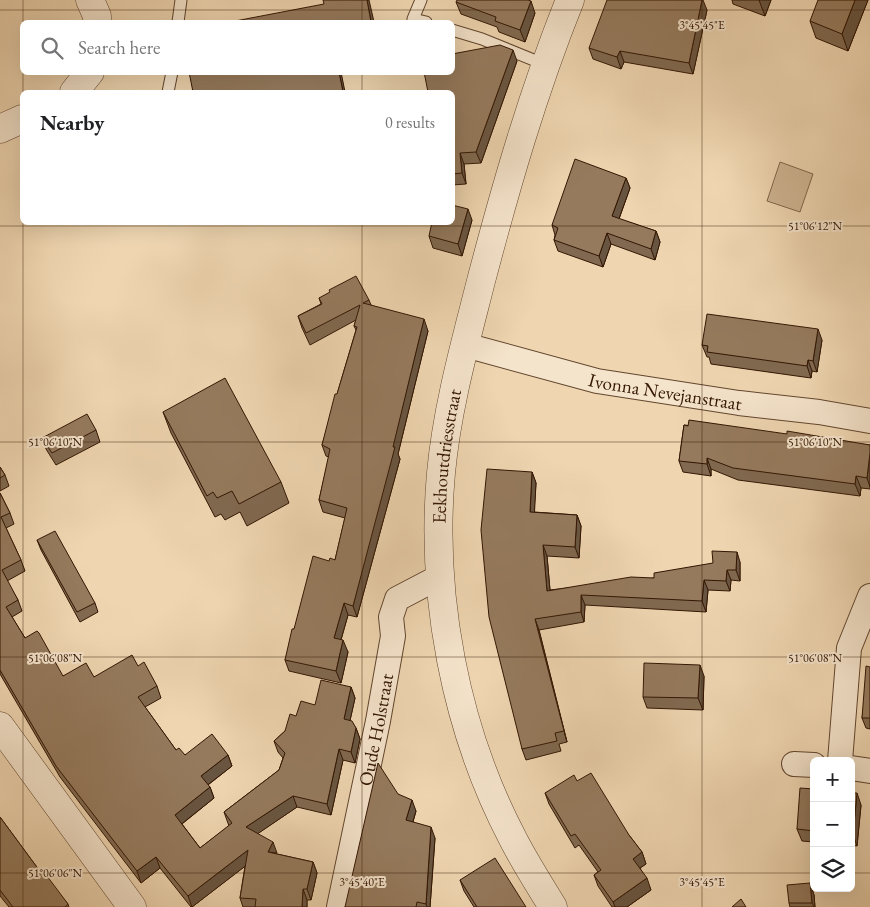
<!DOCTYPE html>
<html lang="en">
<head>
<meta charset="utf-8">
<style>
  :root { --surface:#fff; --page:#f6f6f6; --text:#202124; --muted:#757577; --line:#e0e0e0 }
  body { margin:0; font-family:"EB Garamond",serif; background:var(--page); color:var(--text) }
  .controls { position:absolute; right:15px; bottom:15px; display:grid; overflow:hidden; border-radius:8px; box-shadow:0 5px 20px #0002 }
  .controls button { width:45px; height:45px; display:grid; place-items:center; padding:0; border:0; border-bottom:1px solid var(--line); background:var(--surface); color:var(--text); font:25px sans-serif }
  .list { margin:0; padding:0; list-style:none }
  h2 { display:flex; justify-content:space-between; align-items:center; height:65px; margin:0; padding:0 20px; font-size:21px }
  h2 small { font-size:16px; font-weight:400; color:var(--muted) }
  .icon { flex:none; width:28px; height:28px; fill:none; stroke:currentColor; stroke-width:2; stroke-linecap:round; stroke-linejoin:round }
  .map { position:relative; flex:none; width:870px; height:907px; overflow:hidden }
  .search { position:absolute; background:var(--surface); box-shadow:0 5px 20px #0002; left:20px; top:20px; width:435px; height:55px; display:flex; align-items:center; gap:12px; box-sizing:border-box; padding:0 18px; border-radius:8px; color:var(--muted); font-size:19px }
  .panel { position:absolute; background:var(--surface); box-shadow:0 5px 20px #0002; left:20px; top:90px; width:435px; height:135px; border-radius:8px }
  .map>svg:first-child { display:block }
  .green { fill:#cfb593; stroke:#81664b }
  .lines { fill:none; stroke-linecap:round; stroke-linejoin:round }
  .service-casing { stroke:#62462e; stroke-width:13 }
  .minor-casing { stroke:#62462e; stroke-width:26 }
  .tertiary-casing { stroke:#62462e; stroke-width:29 }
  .service { stroke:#f5e4cc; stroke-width:11 }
  .minor { stroke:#f5e4cc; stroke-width:24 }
  .tertiary { stroke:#f5e4cc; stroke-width:28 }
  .wall { fill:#806950; stroke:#331603 }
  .shaded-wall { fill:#685541; stroke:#331603 }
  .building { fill:#957a5d; stroke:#331603 }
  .ticks { fill:none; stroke:#331603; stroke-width:1; stroke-opacity:0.45 }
  .labels { text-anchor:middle; stroke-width:4; stroke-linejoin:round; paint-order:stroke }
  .street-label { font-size:19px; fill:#331603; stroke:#f5e4cc }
  .ticks-label { font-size:12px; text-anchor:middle; fill:#331603; stroke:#f5e4cc; stroke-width:4; stroke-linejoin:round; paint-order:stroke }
</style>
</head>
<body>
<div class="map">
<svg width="870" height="907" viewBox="0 0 870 907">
  <rect width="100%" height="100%" fill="#efd6b1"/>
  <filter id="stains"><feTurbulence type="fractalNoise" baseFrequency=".004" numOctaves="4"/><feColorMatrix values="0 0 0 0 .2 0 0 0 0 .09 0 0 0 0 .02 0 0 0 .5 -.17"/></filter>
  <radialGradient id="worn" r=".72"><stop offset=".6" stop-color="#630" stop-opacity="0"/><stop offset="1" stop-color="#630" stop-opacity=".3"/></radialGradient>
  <path class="green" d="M780,162l33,12 -13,38 -33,-11z"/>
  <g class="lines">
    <g class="service-casing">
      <g id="service">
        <path d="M421,0l-8,19 13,3"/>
        <path d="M178,22l3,-22"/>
        <path d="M452,30l30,9 64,26"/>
        <path d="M168,92l4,-20"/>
      </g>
    </g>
    <g class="minor-casing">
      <g id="minor">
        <path id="s1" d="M465,345l132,36 142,22 80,9 51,9"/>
        <path d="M840,761l9,-113 21,-52"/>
        <path d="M794,764l20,1"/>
        <path d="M851,768l19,3"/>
        <path id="s2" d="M339,907l39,-186 15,-85 -2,-19 6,-18 42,-22"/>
      </g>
    </g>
    <g class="tertiary-casing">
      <g id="tertiary">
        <path d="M90,0l7,16v6"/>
        <path d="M74,92l16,-20"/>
        <path d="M0,129l22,-10"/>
        <path d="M0,726l132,181"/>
        <path id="s3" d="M553,907c-14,-23 -29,-46 -41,-70 -57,-109 -82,-242 -71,-364 6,-65 24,-129 40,-192 25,-95 52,-189 89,-281"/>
      </g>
    </g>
    <use href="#service" class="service"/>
    <use href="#minor" class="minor"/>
    <use href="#tertiary" class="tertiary"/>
  </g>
  <g class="wall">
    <path d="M732,0h39l-6,16 -32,-12z"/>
    <path d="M868,0l-20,51 -32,-13 -6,-17z"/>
    <path d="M456,2l79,11 -10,29 -26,-10 -2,-5 -36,-13z"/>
    <path d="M707,10l-14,64 -69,-12 -3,7 -28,-10 -4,-11z"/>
    <path d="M517,61l-36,102 -17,1 2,20 -14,1v-93z"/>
    <path d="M626,178l4,10 -11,31 37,12 4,11 -5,18 -44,-16 -8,23 -45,-16 -4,-11 1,-5 -3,-10z"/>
    <path d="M472,220l-10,36 -29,-8 -4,-12z"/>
    <path d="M319,298l50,2 2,5 57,26 -30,123 2,5 -43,158 -9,-2 -7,25 7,12 -7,31 -52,-12 -4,-11 9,-31 35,-68 6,-1 10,-42 -22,-6 -4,-12 10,-43 -3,-1 -4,-11 34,-115 -2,-4 2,-6 -46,25 -8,-17 -4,-12 23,-12z"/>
    <path d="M822,340l-5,32 -5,-1 -1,7 -100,-14 -2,-7h-2l-5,-12z"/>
    <path d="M163,412l118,70 8,21 -42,23 -7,-14 -15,8 -4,-6 -6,3 -44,-84z"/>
    <path d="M684,425l186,20v44l-9,-1 -1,8 -122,-16 -27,-11v7l-28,-4 -4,-11z"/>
    <path d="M96,430l4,12 -44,23 -10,-16 -4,-11z"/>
    <path d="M0,467l5,8 4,11 -9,5z"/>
    <path d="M532,472l4,11 -2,29 43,3 4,11 -2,32 -32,-2 3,34 104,-12 86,-16v19l-9,-1 -1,11 -22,-1 -2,22 -121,-7 -1,17 -45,8 28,112 -8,2 2,7 -35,9 -4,-11z"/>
    <path d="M0,493l10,20 4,11 -8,4 15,32 4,11 -18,10 11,19 4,11 -10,6 13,21 38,38 31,1 44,-11 19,20 4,12 -16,9 31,43 9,5h43l4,11 -24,19 2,2 4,11 -32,26 18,24 29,-22 -5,-14 55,-42 4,-12 -5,-6 -4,-11 11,-10 11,-15 55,-29 4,11 -5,22 6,8 4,11 -5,24 -12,-3 -12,55 -34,-8 -40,27 20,20 36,8 4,11 -6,27h-4v7h-64l-3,-9 5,-32 -53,41h-1l-31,-39 -19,15 -81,-106 -60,-103z"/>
    <path d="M37,540l58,63 3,9 -18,10 -39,-72z"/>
    <path d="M870,667v62l-4,-1 -4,-10z"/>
    <path d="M704,676l-1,34 -56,-2 -4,-11z"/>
    <path d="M577,781l52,54 13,17 4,12 -6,4 11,22 -24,17h-15l-14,-21 -4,-11 4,-3 -19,-27 -4,3 -26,-44 -4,-11z"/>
    <path d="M814,789v53l-12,-1 -5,-12z"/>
    <path d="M851,793l10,12 -4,41 -6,-1z"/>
    <path d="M398,794l18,17 -3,11 22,16 -5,69h-85z"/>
    <path d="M0,817l39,53 29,34 1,3h-60l-9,-11z"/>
    <path d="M460,880l66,27h-52l-10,-16z"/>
    <path d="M810,883l4,12 1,12h-25l-1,-4z"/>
  </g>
  <g class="shaded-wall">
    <path d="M367,0h2l5,22h-3z"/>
    <path d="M702,0h1l4,10 -14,64 -4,-11z"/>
    <path d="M759,0h12l-6,16z"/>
    <path d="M855,0h13l-20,51 -6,-17z"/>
    <path d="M531,1l4,12 -10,29 -5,-12z"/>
    <path d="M513,50l4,11 -36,102 -5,-11z"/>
    <path d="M620,51l4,11 -3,7 -4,-12z"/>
    <path d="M339,72h2l4,20h-2z"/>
    <path d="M460,153l4,11 2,20 -4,-11z"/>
    <path d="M626,178l4,10 -14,39 -4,-11z"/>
    <path d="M468,209l4,11 -10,36 -4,-12z"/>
    <path d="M656,231l4,11 -5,18 -4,-11z"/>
    <path d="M607,233l4,11 -8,23 -4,-11z"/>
    <path d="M424,319l4,12 -30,123 2,5 -43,158 -4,-11z"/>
    <path d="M818,329l4,11 -5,32 -4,-11z"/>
    <path d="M808,360l4,11 -1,7 -4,-12z"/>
    <path d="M870,453v34l-3,-9z"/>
    <path d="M707,458l4,11v7l-4,-12z"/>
    <path d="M532,472l4,11 -2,39 -4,-10z"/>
    <path d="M856,476l5,12 -1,8 -5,-12z"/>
    <path d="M577,515l4,11 -2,32 -4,-11z"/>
    <path d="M543,545l4,11 4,46 -4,-11z"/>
    <path d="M737,552l3,10v19l-4,-11z"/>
    <path d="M727,570l4,10 -1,11 -4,-10z"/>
    <path d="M704,580l4,10 -2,22 -4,-11z"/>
    <path d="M581,595l4,10 -1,17 -3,-10z"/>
    <path d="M344,603l4,12 -10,35 -4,-12z"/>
    <path d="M535,619l4,11 28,112 -3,-11z"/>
    <path d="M343,640l5,12 -7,31 -5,-12z"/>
    <path d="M700,665l4,11 -1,34 -5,-12z"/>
    <path d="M351,687l4,11 -7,32 -4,-11z"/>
    <path d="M356,728l4,11 -5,24 -4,-11z"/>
    <path d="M339,749l4,11 -12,55 -4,-11z"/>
    <path d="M228,755l4,11 -27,21 -4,-11z"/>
    <path d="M210,787l4,11 -35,28 -4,-11z"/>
    <path d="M857,793l4,12 -4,41 -4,-12z"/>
    <path d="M293,796l4,11 -47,32 -4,-12z"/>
    <path d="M412,800l4,11 -6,20 -4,-11z"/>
    <path d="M431,827l4,11 -5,69h-3l-1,-3z"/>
    <path d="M273,842l4,11 -9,-1z"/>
    <path d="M248,850l4,11 -60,46 -4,-11z"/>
    <path d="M642,852l4,12 -9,6 -4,-11z"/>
    <path d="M156,857l4,11 -19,15 -4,-12z"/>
    <path d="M313,862l4,11 -6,27 -4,-11z"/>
    <path d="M647,878l4,12 -24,17h-12l-2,-5z"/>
    <path d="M810,883l4,12 1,12h-1l-2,-4z"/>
    <path d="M303,889l4,11v7h-5z"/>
  </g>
  <g class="building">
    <path d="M323,0h44l4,22h-141l94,-18z"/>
    <path d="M457,0h71l3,1 -11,29 -25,-9 1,-4 -40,-15z"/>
    <path d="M607,0h95l-13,63 -69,-12 -3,6 -28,-9z"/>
    <path d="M818,0h37l-13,34 -32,-13z"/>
    <path d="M500,45l13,5 -37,102 -16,1 2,20 -10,1v-82h-24l-4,-20h28v-18z"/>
    <path d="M189,72h150l4,20h-150z"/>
    <path d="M575,159l51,19 -14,38 44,15 -5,18 -44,-16 -8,23 -45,-16 4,-12 -6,-3z"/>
    <path d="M452,205l16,4 -10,35 -29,-8 3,-14h20z"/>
    <path d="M356,276l13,24 -6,3 61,16 -31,128h2l-42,159 -9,-3 -10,35 9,2 -7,31 -51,-11 7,-31h2l19,-73 16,5 1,-3 5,2 12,-52 -28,-8 11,-51 -8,-4 13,-51h2l20,-67 -3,-1 6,-21 -54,28 -8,-17 24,-12 -3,-6 11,-6 -1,-2z"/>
    <path d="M707,314l111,15 -5,32 -5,-1 -1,6 -100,-14 1,-6 -6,-1z"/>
    <path d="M225,378l56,104 -42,22 -7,-13 -15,7 -4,-6 -6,4 -44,-84z"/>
    <path d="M87,414l9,16 -44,23 -10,-15z"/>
    <path d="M689,420l98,14v-3l83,14v8l-3,25 -11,-2 -1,8 -122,-16 -26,-10v6l-28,-3 5,-36 4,1z"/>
    <path d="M0,467l5,8 -5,3z"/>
    <path d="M487,469l45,3 -2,40 47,3 -2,32 -32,-2 4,46 84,-14 23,1v-5l59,-10 -1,-12 25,1 -1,18h-9l-1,11 -22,-1 -2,21 -121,-6v17l-46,7 29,112 -9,2 2,8 -35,8 -33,-132 -8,-87z"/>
    <path d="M0,493l10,20 -9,4 20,43 -19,10 16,30 -12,7 19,31 12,-7 2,2 24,43 23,-13 8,14 38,-22 6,11 6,-4 13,24 -19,11 38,53 3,-2 6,7 27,-21 16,21 -27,21 9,11 -35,28 25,33 32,-25 -8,-11 55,-42 6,-17 -11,-12 11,-10 5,-17 6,2 5,-15 14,4 6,-25 30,7 -7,32 8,2 4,7 -5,24 -12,-3 -12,55 -34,-8 -47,31 27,15 -5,10 45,10 -6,27h-4l-1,18h-47l1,-8 -16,-1 8,-48 -60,46 -32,-39 -19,14 -81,-105 -56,-96z"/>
    <path d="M55,531l40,72 -18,9 -40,-72z"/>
    <path d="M644,663l56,2 -2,33 -55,-1z"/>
    <path d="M866,666l4,1v51h-8z"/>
    <path d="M378,763l20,31 14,6 -6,20 25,7 -5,77 -9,-2 -1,5h-71z"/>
    <path d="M591,773l38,62 13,17 -9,7 14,19 -34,24 -19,-27 7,-5 -26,-36 -4,2 -26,-43 29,-18 3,6z"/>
    <path d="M800,788l14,1v42l-17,-2z"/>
    <path d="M851,793h6l-4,41h-2z"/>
    <path d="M0,817l39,53 2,-2 27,36 -3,3h-52l-13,-17z"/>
    <path d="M495,858l31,49h-49l-17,-27z"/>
    <path d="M810,883l2,20h-23l-2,-18z"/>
    <path d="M741,899l5,8h-14z"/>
  </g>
  <path class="ticks" d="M23,0v22M362,0v22M702,0v907M0,10h870M23,72v20M362,72v20M23,222v685M362,222v685M0,226h870M0,442h870M0,657h870M0,873h814M851,873h19"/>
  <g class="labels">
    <g class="street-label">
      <text dy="7" stroke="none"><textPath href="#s1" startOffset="206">Ivonna Nevejanstraat</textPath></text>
      <text dy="7" stroke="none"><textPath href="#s3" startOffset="474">Eekhoutdriesstraat</textPath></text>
      <text dy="7" stroke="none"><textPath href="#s2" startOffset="181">Oude Holstraat</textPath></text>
    </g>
  </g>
  <g class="ticks-label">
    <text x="702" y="29">3°45'45"E</text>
    <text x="815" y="230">51°06'12"N</text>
    <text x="55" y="446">51°06'10"N</text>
    <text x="815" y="446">51°06'10"N</text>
    <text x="55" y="662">51°06'08"N</text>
    <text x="815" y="662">51°06'08"N</text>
    <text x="55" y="877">51°06'06"N</text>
    <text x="362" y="886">3°45'40"E</text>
    <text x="702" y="886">3°45'45"E</text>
  </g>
  <rect width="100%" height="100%" filter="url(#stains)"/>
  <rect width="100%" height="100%" fill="url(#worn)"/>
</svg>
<div class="controls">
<button>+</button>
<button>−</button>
<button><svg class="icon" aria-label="layers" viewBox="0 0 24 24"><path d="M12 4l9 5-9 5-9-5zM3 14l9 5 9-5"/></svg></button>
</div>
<div class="search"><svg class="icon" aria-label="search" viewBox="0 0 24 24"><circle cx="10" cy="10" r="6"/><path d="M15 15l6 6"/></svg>Search here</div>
<section class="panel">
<h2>Nearby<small>0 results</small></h2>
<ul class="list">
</ul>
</section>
</div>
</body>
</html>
